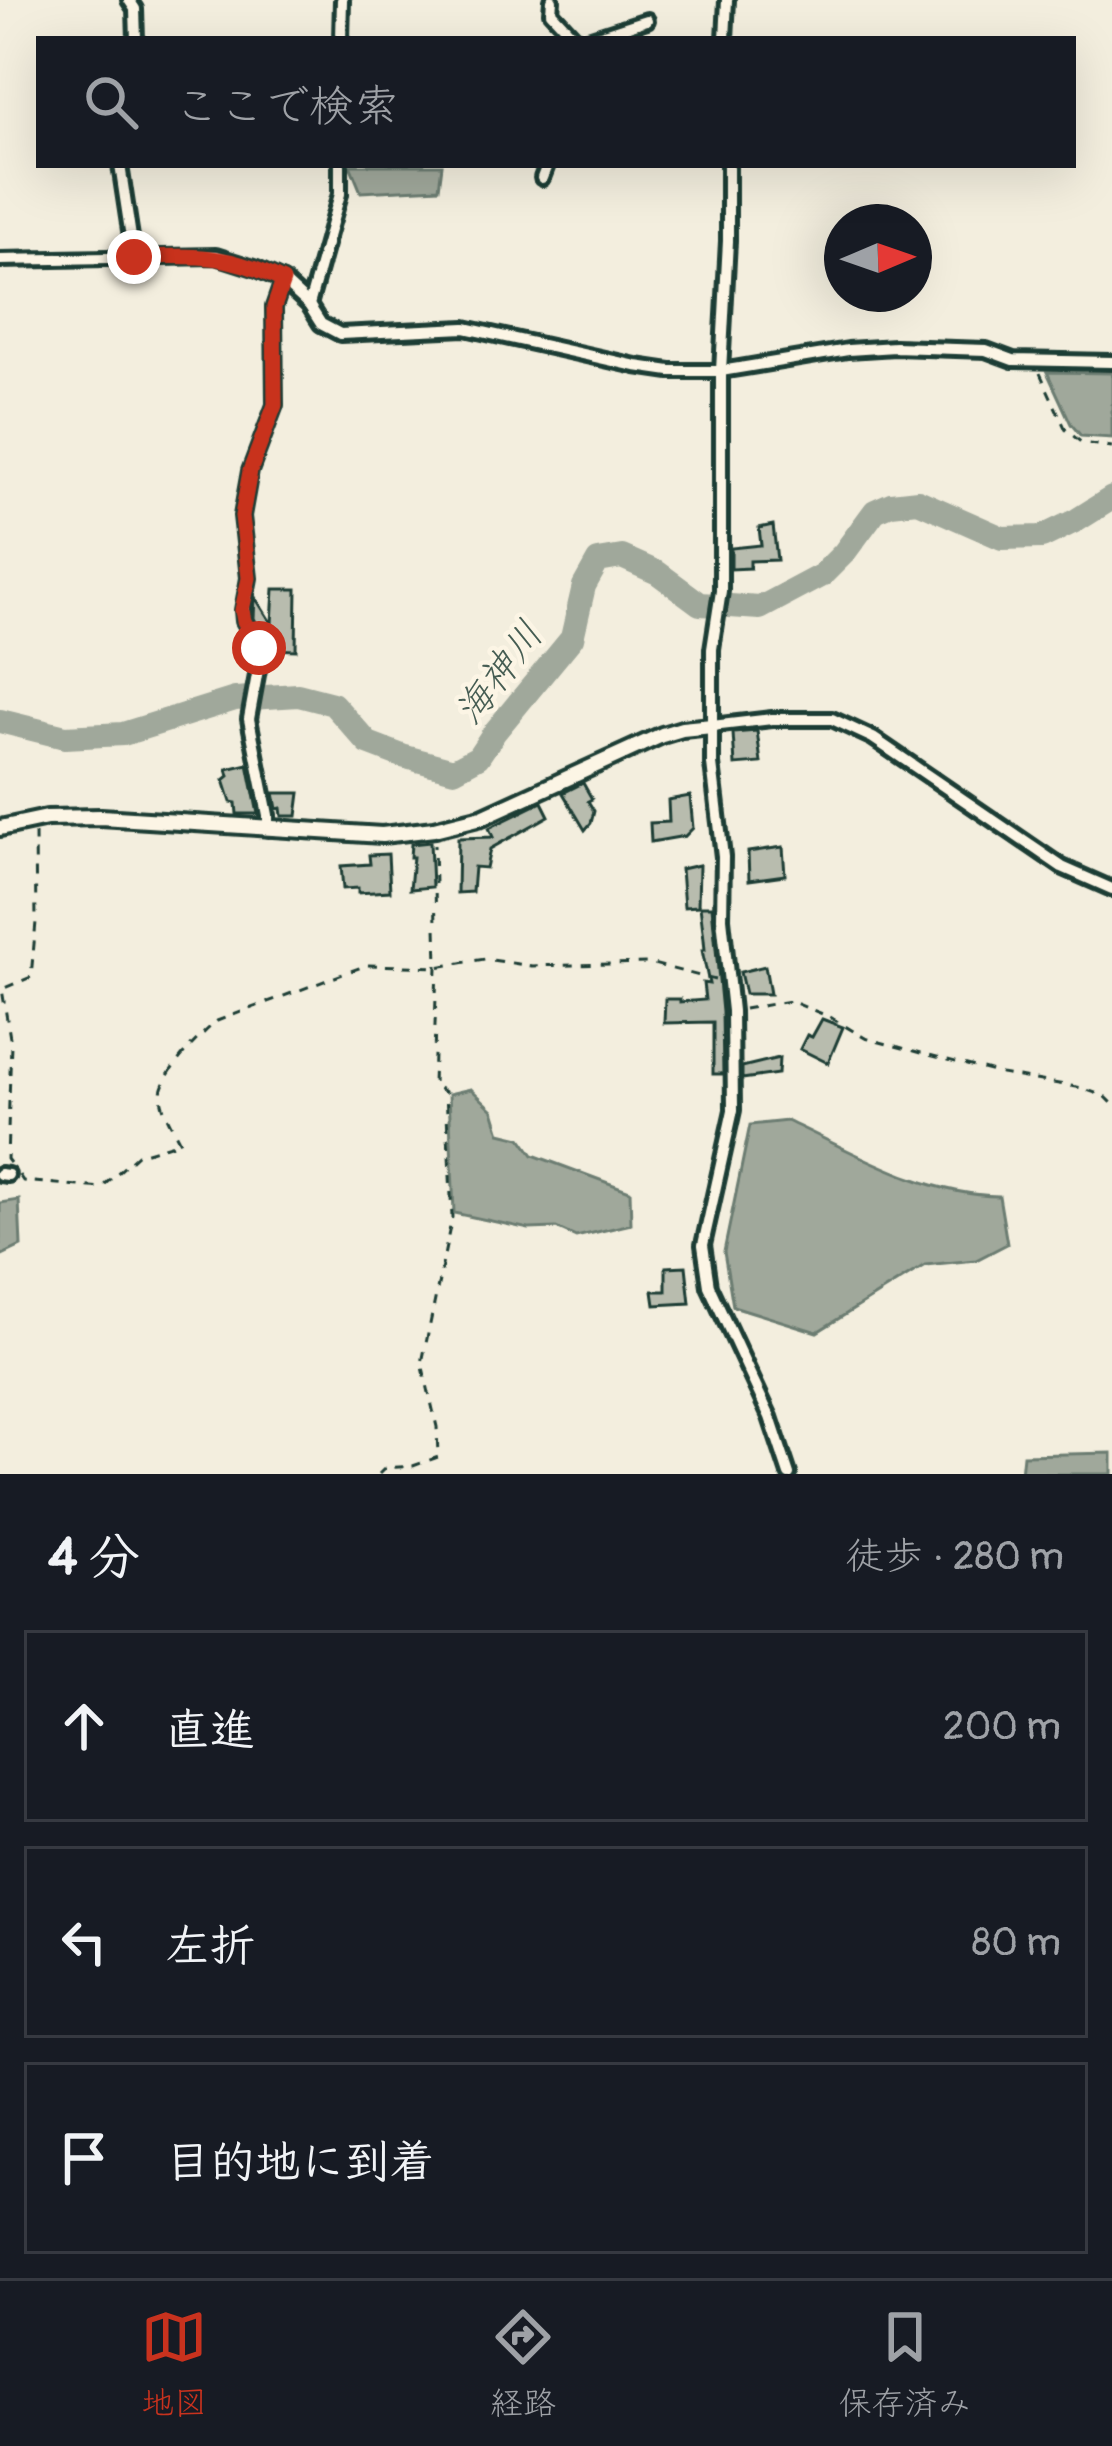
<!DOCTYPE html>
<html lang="ja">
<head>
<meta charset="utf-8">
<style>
  :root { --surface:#171b24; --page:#242831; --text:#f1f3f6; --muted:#9ea1a6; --line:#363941; --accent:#c8321e }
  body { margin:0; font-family:Pangolin,"Klee One",sans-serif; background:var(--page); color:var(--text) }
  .compass { position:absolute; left:824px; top:204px; width:108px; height:108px; border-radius:50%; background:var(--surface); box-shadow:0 12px 48px #0002; rotate:88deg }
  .stop { position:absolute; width:36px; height:36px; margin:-27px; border:9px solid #c8321e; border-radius:50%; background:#fff }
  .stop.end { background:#c8321e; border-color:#fff; box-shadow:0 3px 12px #0008 }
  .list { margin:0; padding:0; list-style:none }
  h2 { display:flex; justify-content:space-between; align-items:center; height:156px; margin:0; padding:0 48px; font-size:51px }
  h2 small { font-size:39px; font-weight:400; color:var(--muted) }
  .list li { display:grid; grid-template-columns:78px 1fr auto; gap:36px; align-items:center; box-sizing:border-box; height:192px; margin:0 24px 24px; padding:0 24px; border:3px solid var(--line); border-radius:0px }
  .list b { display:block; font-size:45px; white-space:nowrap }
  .list em { font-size:39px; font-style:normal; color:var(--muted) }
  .icon { flex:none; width:66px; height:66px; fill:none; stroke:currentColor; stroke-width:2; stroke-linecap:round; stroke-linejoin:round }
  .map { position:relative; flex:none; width:1112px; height:1474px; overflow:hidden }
  .search { position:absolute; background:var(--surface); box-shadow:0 12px 48px #0002; left:36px; right:36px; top:36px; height:132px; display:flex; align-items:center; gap:30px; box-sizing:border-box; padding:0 42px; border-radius:0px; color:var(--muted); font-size:45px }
  .sheet { height:804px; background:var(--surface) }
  nav { display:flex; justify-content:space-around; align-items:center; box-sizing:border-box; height:168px; border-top:3px solid var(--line); background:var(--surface); font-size:33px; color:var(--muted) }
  nav a { display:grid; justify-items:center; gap:6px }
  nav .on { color:var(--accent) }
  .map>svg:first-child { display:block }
  .water { fill:#a0a89b; stroke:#6c7d72; stroke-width:3 }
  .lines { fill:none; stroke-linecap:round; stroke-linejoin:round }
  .river { stroke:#a0a89b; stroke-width:24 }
  .building { fill:#b8bcae; stroke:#1f3d34; stroke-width:3 }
  .minor-casing { stroke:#1f3d34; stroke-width:20 }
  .tertiary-casing { stroke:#1f3d34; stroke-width:22 }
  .path { stroke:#1f3d34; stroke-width:3; stroke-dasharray:9 9; stroke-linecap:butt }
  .minor { stroke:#fcf5e5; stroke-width:10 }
  .tertiary { stroke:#fcf5e5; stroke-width:14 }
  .route { stroke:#c8321e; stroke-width:15 }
  .labels { text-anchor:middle; stroke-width:9; stroke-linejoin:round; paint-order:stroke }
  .water-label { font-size:39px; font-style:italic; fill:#465d53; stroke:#fcf5e5 }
</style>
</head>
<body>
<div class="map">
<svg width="1112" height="1474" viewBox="0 0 1112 1474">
  <rect width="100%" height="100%" fill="#f3eede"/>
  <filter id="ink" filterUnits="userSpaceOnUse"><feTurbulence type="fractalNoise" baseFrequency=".00833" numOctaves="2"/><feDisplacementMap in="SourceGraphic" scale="24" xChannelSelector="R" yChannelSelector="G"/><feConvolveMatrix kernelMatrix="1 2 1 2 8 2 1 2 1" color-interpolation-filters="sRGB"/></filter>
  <g filter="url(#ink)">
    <g class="water">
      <path d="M350,165h92l-3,23 -78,4z"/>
      <path d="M1047,372l65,1v65l-31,-2 -10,-12z"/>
      <path d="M471,1089l22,21 7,23 21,5 12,17 97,36 1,33 -55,13 -20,-9 -27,1 -75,-16 -5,-119z"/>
      <path d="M787,1121c67,31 137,74 212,75l8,48 -31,16 -51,5 -108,67 -84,-26 -9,-54 26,-127z"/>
      <path d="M19,1200l2,46 -21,10v-53z"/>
      <path d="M1112,1453v21h-91l2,-19z"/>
    </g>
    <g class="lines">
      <path class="river" d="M0,721l65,16 58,-3 112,-35 63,-4 35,9 35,39 34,13 52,14 24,-13 16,-24 78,-95 12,-52 14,-25 24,-4 36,16 42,31 60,4 62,-33 22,-22 31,-42 16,-7 27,-3 84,37 40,-1 35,-17 35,-22"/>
    </g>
    <g class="building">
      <path d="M773,525l4,35 -27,1v7l-19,1v-21l30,-3 -2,-17z"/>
      <path d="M274,589h23l-1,61 -27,-1 -15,-31 1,-21 17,27z"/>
      <path d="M757,731l4,32 -26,2 -2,-32z"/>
      <path d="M248,764l10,50h-21l-1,-11 -5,-1 -7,-22 5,-4 -2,-7z"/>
      <path d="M583,783l9,16 -4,2 6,10 -3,12 -6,7 -22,-37z"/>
      <path d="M274,793h26l-3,23h-15l-1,-8 -4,1z"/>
      <path d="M690,796l3,32 -8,8 -34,6 -1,-19 19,-1 -1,-22z"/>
      <path d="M542,802l7,14 -59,33 -4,19 -12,-1 -2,25 -15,1 1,-55 35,-1 -4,-9z"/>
      <path d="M430,842l2,45 -22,2 3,-32h-3l1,-13z"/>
      <path d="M783,847l2,28 -36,5 -1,-28z"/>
      <path d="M388,854l2,37 -32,2v-5l-15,1 -2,-23 29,-2 -1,-9z"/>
      <path d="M699,865l-1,41 -14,1 -3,-38z"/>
      <path d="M700,906h12l10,106 1,62h-10v-52l-49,1 1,-24h15v3l25,-2 -2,-17 6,1 -7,-34h3l-1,-11z"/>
      <path d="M765,966l5,28h-25l-5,-22z"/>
      <path d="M822,1019l21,8 -15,36 -28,-14 7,-14 5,2z"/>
      <path d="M779,1058l-1,16 -36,5v-12z"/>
      <path d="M686,1266l4,37 -35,2 -2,-14h13v-24z"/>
    </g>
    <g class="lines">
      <g class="minor-casing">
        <g id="minor">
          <path d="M129,0l6,9 1,30"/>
          <path d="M552,0l-1,12 25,27"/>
          <path d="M341,39l1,-39"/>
          <path d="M588,39l59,-19"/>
          <path d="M725,39l2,-39"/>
          <path d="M120,165l14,92"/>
          <path d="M728,165v76l-7,130v220l-9,58v115l11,93 -1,61 10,93 1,99 -30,135 6,41 61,131 19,57"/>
          <path d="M542,178l5,-13"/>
          <path d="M0,260l216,-4 41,13 26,12 26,24 12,19 19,10 125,-6 171,38 34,5h51l127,-21 47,-3 91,3 27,10 99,2"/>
          <path d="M309,305l31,-111v-29"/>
          <path d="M712,726l60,-7h60l41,19 189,129 50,22"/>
          <path d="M268,829v-14l-19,-96 10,-55v-16l-15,-27 -1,-11 6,-32 -7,-62 8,-45 25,-66 -1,-98 9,-26"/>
          <path d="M0,1174l8,1"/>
        </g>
      </g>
      <g class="tertiary-casing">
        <path id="tertiary" d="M0,828l47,-10 54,-1 281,18 52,-6 48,-12 180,-82 20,-6 30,-3"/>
      </g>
      <g class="path">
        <path d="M1040,373l26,57 16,13 30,4"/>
        <path d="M744,1009l46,-8 40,16 35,21 136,36 81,14 24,9 6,6"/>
        <path d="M10,1163l-3,-4 4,-115 -9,-55 29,-12 5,-55 -1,-89"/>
        <path d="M19,1175l4,6 78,7 36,-33 43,-13c-6,-13 -18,-31 -19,-45 -3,-20 40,-63 56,-76l150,-56 70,2 48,-8 47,7 117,-3 66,17"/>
        <path d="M379,1474l6,-6 28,-2 25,-9 -1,-30 -15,-64 30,-146 -6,-124 -13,-9 4,-117 -3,-123"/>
      </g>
      <use href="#minor" class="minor"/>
      <use href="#tertiary" class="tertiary"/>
    </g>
  </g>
  <g class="lines" filter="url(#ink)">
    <path class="route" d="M134,257c62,-1 91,-5 149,24l-9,26 1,98 -25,66 -8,45 7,62 -7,32 2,11 15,27"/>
  </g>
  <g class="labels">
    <g class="water-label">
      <text transform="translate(498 672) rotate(-53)" y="14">海神川</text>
    </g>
  </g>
</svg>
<svg class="compass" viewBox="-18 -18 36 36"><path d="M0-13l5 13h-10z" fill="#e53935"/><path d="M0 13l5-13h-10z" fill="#9ea1a6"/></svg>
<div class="stop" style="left:259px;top:648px"></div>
<div class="stop end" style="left:134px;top:257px"></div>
<div class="search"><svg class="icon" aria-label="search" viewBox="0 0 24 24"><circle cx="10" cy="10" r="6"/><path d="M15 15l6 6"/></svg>ここで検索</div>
</div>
<section class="sheet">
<h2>4 分<small>徒歩 · 280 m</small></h2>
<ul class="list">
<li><svg class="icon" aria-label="ahead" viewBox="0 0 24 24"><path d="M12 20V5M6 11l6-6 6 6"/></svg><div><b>直進</b></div><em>200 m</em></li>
<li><svg class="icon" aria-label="left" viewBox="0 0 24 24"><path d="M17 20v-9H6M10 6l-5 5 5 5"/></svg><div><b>左折</b></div><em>80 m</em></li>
<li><svg class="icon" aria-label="arrive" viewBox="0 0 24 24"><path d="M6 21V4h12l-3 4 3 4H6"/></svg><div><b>目的地に到着</b></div></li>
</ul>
</section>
<nav>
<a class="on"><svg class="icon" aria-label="map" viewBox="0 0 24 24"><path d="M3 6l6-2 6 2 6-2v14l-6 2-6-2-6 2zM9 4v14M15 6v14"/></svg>地図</a>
<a><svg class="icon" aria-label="directions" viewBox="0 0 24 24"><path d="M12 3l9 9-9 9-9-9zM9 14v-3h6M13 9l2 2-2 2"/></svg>経路</a>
<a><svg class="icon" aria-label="saved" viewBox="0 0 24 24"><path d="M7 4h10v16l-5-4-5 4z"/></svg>保存済み</a>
</nav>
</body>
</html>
